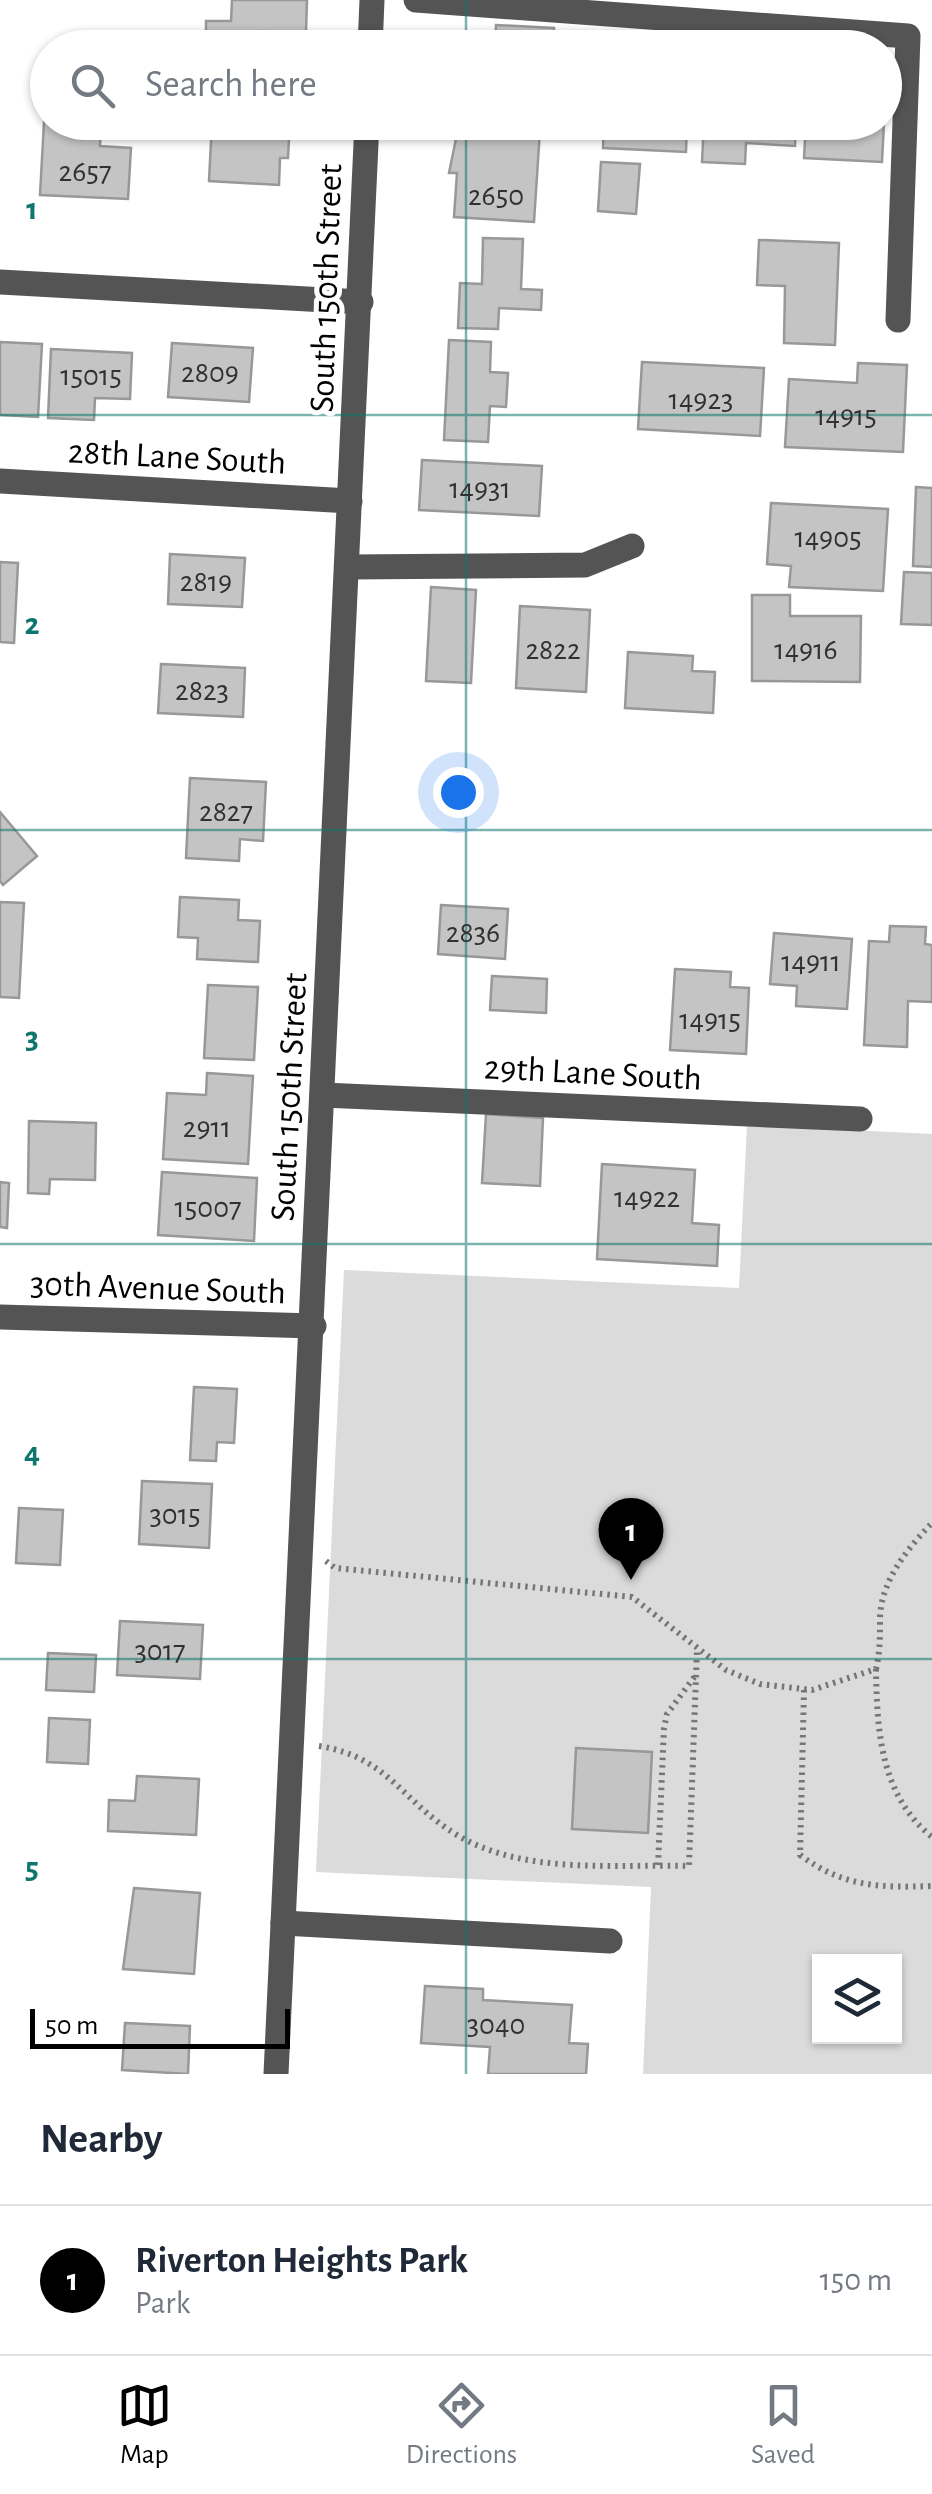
<!DOCTYPE html>
<html lang="en">
<head>
<meta charset="utf-8">
<style>
  :root { --surface:#fff; --page:#f2f2f3; --text:#1f2937; --muted:#747a83; --line:#e0e1e3; --accent:#000 }
  body { margin:0; font-family:"Alegreya Sans",sans-serif; background:var(--page); color:var(--text) }
  .controls { position:absolute; right:30px; bottom:30px; display:grid; overflow:hidden; border-radius:0px; box-shadow:0 2px 8px #0004 }
  .controls button { width:90px; height:90px; display:grid; place-items:center; padding:0; border:0; border-bottom:2px solid var(--line); background:var(--surface); color:var(--text); font:50px sans-serif }
  .scale { position:absolute; left:30px; bottom:25px; width:260px; box-sizing:border-box; padding-left:10px; border:5px solid #000; border-top:0; font-size:28px; line-height:35px; white-space:nowrap; color:#000; -webkit-text-stroke:8px #fff; paint-order:stroke }
  .you { position:absolute; left:458px; top:792px; width:35px; height:35px; margin:-25px; border:8px solid #fff; border-radius:50%; background:#1a73e8; box-shadow:0 0 0 15px #1a73e833 }
  .badge { display:grid; place-items:center; width:65px; height:65px; border-radius:50%; background:var(--accent); color:#fff; font-size:32px; font-weight:700 }
  .pin { position:absolute; translate:-50% -82px; filter:drop-shadow(0 2px 5px #0008) }
  .pin::after { content:''; position:absolute; top:52px; width:35px; height:30px; background:inherit; clip-path:polygon(0 0,100% 0,50% 100%) }
  .list { margin:0; padding:0; list-style:none }
  h2 { display:flex; justify-content:space-between; align-items:center; height:130px; margin:0; padding:0 40px; font-size:42px }
  h2 small { font-size:32px; font-weight:400; color:var(--muted) }
  .list li { display:grid; grid-template-columns:65px 1fr auto; gap:30px; align-items:center; box-sizing:border-box; height:150px; padding:0 40px; border-top:2px solid var(--line) }
  .list b { display:block; font-size:38px; white-space:nowrap }
  .list p { margin:0; font-size:32px; white-space:nowrap; color:var(--muted) }
  .list em { font-size:32px; font-style:normal; color:var(--muted) }
  .icon { flex:none; width:55px; height:55px; fill:none; stroke:currentColor; stroke-width:2; stroke-linecap:round; stroke-linejoin:round }
  .map { position:relative; flex:none; width:932px; height:2074px; overflow:hidden }
  .search { position:absolute; background:var(--surface); box-shadow:0 2px 8px #0004; left:30px; right:30px; top:30px; height:110px; display:flex; align-items:center; gap:25px; box-sizing:border-box; padding:0 35px; border-radius:55px; color:var(--muted); font-size:38px }
  .sheet { height:280px; background:var(--surface) }
  nav { display:flex; justify-content:space-around; align-items:center; box-sizing:border-box; height:140px; border-top:2px solid var(--line); background:var(--surface); font-size:28px; color:var(--muted) }
  nav a { display:grid; justify-items:center; gap:5px }
  nav .on { color:var(--accent) }
  .map>svg:first-child { display:block }
  .green { fill:#dbdbdb; fill-rule:evenodd }
  .building { fill:#c4c4c4; stroke:#989898; stroke-width:2.5 }
  .lines { fill:none; stroke-linecap:round; stroke-linejoin:round }
  .path { stroke:#767676; stroke-width:6; stroke-dasharray:2.5 5; stroke-linecap:butt }
  .minor { stroke:#545454; stroke-width:25 }
  .grid { fill:none; stroke:#0f766e; stroke-width:2.5; stroke-opacity:0.55 }
  .labels { text-anchor:middle; stroke-width:10; stroke-linejoin:round; paint-order:stroke }
  .number-label { font-size:30px; fill:#313131 }
  .street-label { font-size:35px; fill:#000; stroke:#fff }
  .grid-label { font-size:32px; text-anchor:middle; font-weight:bold; fill:#0f766e; stroke:#fff; stroke-width:10; stroke-linejoin:round; paint-order:stroke }
</style>
</head>
<body>
<div class="map">
<svg width="932" height="2074" viewBox="0 0 932 2074">
  <rect width="100%" height="100%" fill="#fff"/>
  <path class="green" d="M747,1125l185,9v940h-289l8,-187 -335,-15 28,-602 395,18zM820,1962h74v74h-74z"/>
  <g class="building">
    <path d="M232,0h75l-1,32 -45,-1v17h-55v-27h25z"/>
    <path d="M496,25l58,3 -1,20h-58z"/>
    <path d="M44,122l57,3 -1,21 31,2 -3,51 -88,-4z"/>
    <path d="M212,122h70l-1,16h8l-1,20h-8l-1,27 -70,-4z"/>
    <path d="M604,122h83l-1,30 -83,-4z"/>
    <path d="M704,122h92l-1,24 -49,-3 -1,21 -43,-2z"/>
    <path d="M806,122h78l-2,40 -78,-4z"/>
    <path d="M459,124l81,6 -6,92 -80,-5 3,-44h-8z"/>
    <path d="M601,162l39,2 -4,50 -38,-3z"/>
    <path d="M483,238l40,1 -2,50 21,1 -1,20 -42,-2 -1,21 -40,-1 2,-45 22,1z"/>
    <path d="M759,240l80,3 -4,102 -51,-2 1,-57 -28,-1z"/>
    <path d="M449,340l42,2 -1,30 18,1 -2,34 -16,-1 -2,36 -44,-2z"/>
    <path d="M0,342l42,2 -4,73 -38,-2z"/>
    <path d="M172,343l81,5 -4,54 -81,-5z"/>
    <path d="M51,349l81,4 -2,46 -35,-1 -1,22 -46,-2z"/>
    <path d="M642,362l122,6 -4,68 -122,-7z"/>
    <path d="M858,363l49,2 -4,87 -118,-5 4,-68 68,4z"/>
    <path d="M422,460l120,6 -3,50 -120,-6z"/>
    <path d="M916,487l16,1v79l-19,-1z"/>
    <path d="M771,503l117,6 -5,82 -94,-4 2,-21 -24,-2z"/>
    <path d="M170,554l75,4 -3,49 -74,-3z"/>
    <path d="M0,562l18,1 -4,80 -14,-1z"/>
    <path d="M904,572l28,1v52l-31,-1z"/>
    <path d="M431,587l45,3 -5,93 -45,-2z"/>
    <path d="M752,595h38v21h71l-1,66 -108,-1z"/>
    <path d="M520,606l70,4 -4,82 -70,-4z"/>
    <path d="M628,652l65,4 -1,15 23,1 -2,41 -88,-5z"/>
    <path d="M161,664l84,4 -2,49 -85,-4z"/>
    <path d="M190,778l76,4 -3,59 -23,-2 -1,22 -53,-3z"/>
    <path d="M0,812l37,44 -34,29 -3,-4z"/>
    <path d="M180,897l59,3 -1,20 22,1 -2,41 -61,-3 1,-21 -20,-1z"/>
    <path d="M0,902l24,1 -5,95 -19,-1z"/>
    <path d="M441,905l67,4 -3,50 -67,-5z"/>
    <path d="M890,926l36,1 -1,17 7,1v57l-24,-1 -1,46 -43,-2 5,-104 20,1z"/>
    <path d="M774,933l78,6 -5,70 -51,-3 1,-20 -27,-2z"/>
    <path d="M675,969l56,3 -1,15 19,1 -3,66 -76,-4z"/>
    <path d="M492,976l55,3 -1,34 -56,-3z"/>
    <path d="M208,985l50,2 -4,73 -50,-2z"/>
    <path d="M207,1073l46,3 -5,88 -85,-5 4,-66 39,2z"/>
    <path d="M486,1114l57,4 -3,68 -58,-3z"/>
    <path d="M29,1121l67,2 -1,57 -45,-1 -1,15 -21,-1z"/>
    <path d="M602,1164l93,6 -3,53 27,2 -2,41 -120,-7z"/>
    <path d="M162,1172l95,6 -3,63 -96,-6z"/>
    <path d="M0,1182l9,1 -2,45 -7,-1z"/>
    <path d="M194,1387l43,2 -3,54 -17,-1 -1,19 -26,-1z"/>
    <path d="M142,1481l70,3 -3,64 -70,-4z"/>
    <path d="M19,1508l44,2 -3,55 -44,-2z"/>
    <path d="M120,1621l83,4 -3,54 -83,-4z"/>
    <path d="M48,1653l48,2 -2,37 -48,-2z"/>
    <path d="M49,1718l41,2 -2,44 -41,-2z"/>
    <path d="M576,1748l76,4 -4,81 -76,-4z"/>
    <path d="M137,1776l62,3 -3,56 -88,-4 1,-31 26,1z"/>
    <path d="M134,1888l66,5 -6,81 -71,-5z"/>
    <path d="M425,1986l58,3v11l89,5 -3,38 19,1 -2,30h-98l2,-27 -69,-4z"/>
    <path d="M125,2023l65,3 -2,48 -66,-4z"/>
  </g>
  <g class="lines">
    <g class="path">
      <path d="M326,1561l9,7 297,29 94,73 34,14 52,6 64,-21c4,-18 4,-30 4,-47 -1,-39 27,-73 52,-99"/>
      <path d="M876,1669c1,61 4,126 56,168"/>
      <path d="M804,1690l-4,165c43,32 80,33 132,31"/>
      <path d="M319,1746c70,11 83,56 138,89 67,40 156,29 232,31l8,-217"/>
      <path d="M658,1865l6,-137 3,-14 28,-38"/>
    </g>
    <g class="minor">
      <path d="M416,0l492,36 -10,284"/>
      <path d="M370,48l2,-48"/>
      <path d="M0,282l361,20"/>
      <path d="M0,481l350,20"/>
      <path d="M349,567l236,-2 47,-19"/>
      <path d="M323,1095l537,24"/>
      <path d="M0,1317l314,9"/>
      <path d="M283,1923l327,18"/>
      <path d="M276,2074l91,-1952"/>
    </g>
  </g>
  <path class="grid" d="M466,0v48M466,122v1952M0,415h932M0,830h932M0,1244h932M0,1659h932"/>
  <g class="labels">
    <g class="number-label">
      <text x="85" y="181">2657</text>
      <text x="496" y="205">2650</text>
      <text x="210" y="382">2809</text>
      <text x="91" y="385">15015</text>
      <text x="701" y="409">14923</text>
      <text x="846" y="425">14915</text>
      <text x="480" y="498">14931</text>
      <text x="828" y="547">14905</text>
      <text x="206" y="591">2819</text>
      <text x="553" y="659">2822</text>
      <text x="806" y="659">14916</text>
      <text x="202" y="700">2823</text>
      <text x="226" y="821">2827</text>
      <text x="473" y="942">2836</text>
      <text x="811" y="971">14911</text>
      <text x="710" y="1029">14915</text>
      <text x="207" y="1137">2911</text>
      <text x="647" y="1207">14922</text>
      <text x="208" y="1217">15007</text>
      <text x="175" y="1524">3015</text>
      <text x="160" y="1660">3017</text>
      <text x="496" y="2034">3040</text>
    </g>
    <g class="street-label">
      <text transform="translate(325 288) rotate(-88)" y="12">South 150th Street</text>
      <text transform="translate(177 456) rotate(3)" y="12">28th Lane South</text>
      <text transform="translate(593 1072) rotate(3)" y="12">29th Lane South</text>
      <text transform="translate(288 1097) rotate(-87)" y="12">South 150th Street</text>
      <text transform="translate(158 1287) rotate(2)" y="12">30th Avenue South</text>
    </g>
  </g>
  <g class="grid-label">
    <text x="32" y="219">1</text>
    <text x="32" y="634">2</text>
    <text x="32" y="1048">3</text>
    <text x="32" y="1463">4</text>
    <text x="32" y="1878">5</text>
  </g>
</svg>
<div class="controls">
<button><svg class="icon" aria-label="layers" viewBox="0 0 24 24"><path d="M12 4l9 5-9 5-9-5zM3 14l9 5 9-5"/></svg></button>
</div>
<div class="scale">50 m</div>
<div class="you"></div>
<div class="pin badge" style="left:631px;top:1580px">1</div>
<div class="search"><svg class="icon" aria-label="search" viewBox="0 0 24 24"><circle cx="10" cy="10" r="6"/><path d="M15 15l6 6"/></svg>Search here</div>
</div>
<section class="sheet">
<h2>Nearby<small></small></h2>
<ul class="list">
<li><span class="badge">1</span><div><b>Riverton Heights Park</b><p>Park</p></div><em>150 m</em></li>
</ul>
</section>
<nav>
<a class="on"><svg class="icon" aria-label="map" viewBox="0 0 24 24"><path d="M3 6l6-2 6 2 6-2v14l-6 2-6-2-6 2zM9 4v14M15 6v14"/></svg>Map</a>
<a><svg class="icon" aria-label="directions" viewBox="0 0 24 24"><path d="M12 3l9 9-9 9-9-9zM9 14v-3h6M13 9l2 2-2 2"/></svg>Directions</a>
<a><svg class="icon" aria-label="saved" viewBox="0 0 24 24"><path d="M7 4h10v16l-5-4-5 4z"/></svg>Saved</a>
</nav>
</body>
</html>
